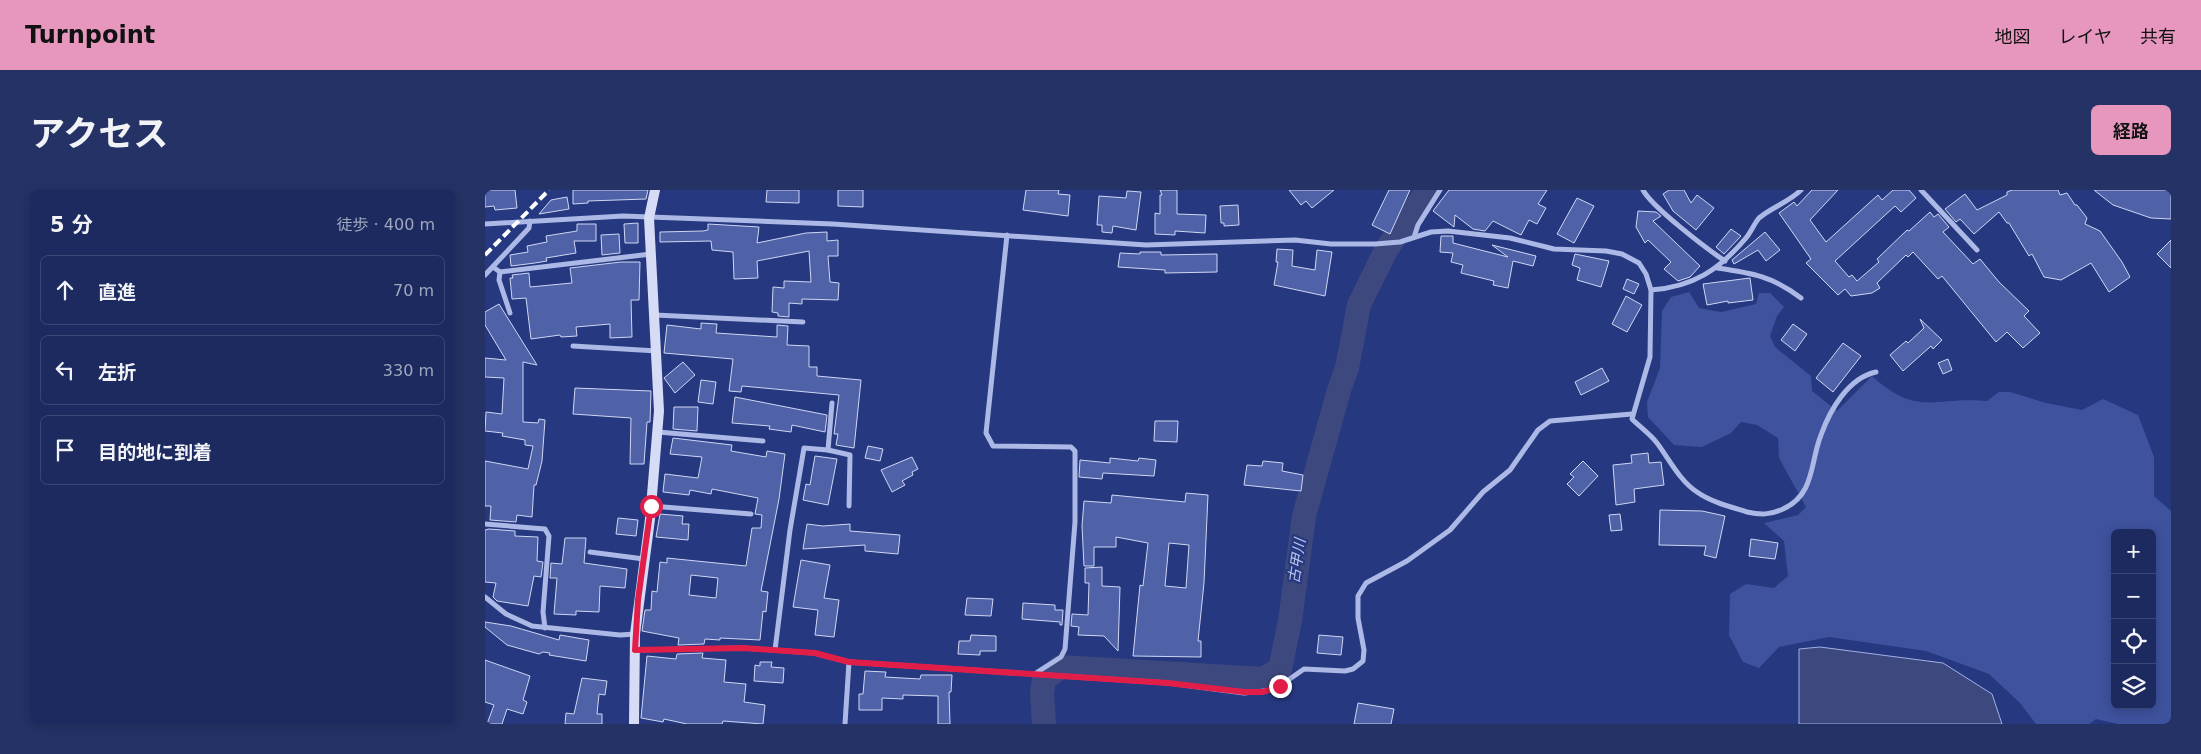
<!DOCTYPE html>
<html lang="ja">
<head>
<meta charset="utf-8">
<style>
  :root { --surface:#1c2a5f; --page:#253265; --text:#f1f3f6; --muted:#a0a7bd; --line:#3a4674; --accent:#e797bd }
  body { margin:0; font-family:"DejaVu Sans","Noto Sans JP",sans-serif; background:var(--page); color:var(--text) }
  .controls { position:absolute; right:15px; bottom:15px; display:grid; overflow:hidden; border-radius:8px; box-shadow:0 2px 12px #0003 }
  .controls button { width:45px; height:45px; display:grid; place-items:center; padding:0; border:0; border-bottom:1px solid var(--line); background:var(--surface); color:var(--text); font:25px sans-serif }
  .stop { position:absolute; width:15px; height:15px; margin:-11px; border:4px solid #e11d48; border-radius:50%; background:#fff }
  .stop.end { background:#e11d48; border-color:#fff; box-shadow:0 1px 5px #0008 }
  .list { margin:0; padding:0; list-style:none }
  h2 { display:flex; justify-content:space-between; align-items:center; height:65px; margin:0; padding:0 20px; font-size:21px }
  h2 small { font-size:16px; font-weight:400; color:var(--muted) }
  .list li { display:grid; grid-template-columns:32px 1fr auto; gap:15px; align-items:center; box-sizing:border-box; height:70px; margin:0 10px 10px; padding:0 10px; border:1px solid var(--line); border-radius:8px }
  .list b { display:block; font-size:19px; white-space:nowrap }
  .list em { font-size:16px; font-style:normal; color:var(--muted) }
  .icon { flex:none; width:28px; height:28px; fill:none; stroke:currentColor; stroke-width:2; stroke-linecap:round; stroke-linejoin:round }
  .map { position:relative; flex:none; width:1686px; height:534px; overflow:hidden; border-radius:8px }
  header { display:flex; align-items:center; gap:30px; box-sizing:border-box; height:70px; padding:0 25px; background:var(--accent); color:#111 }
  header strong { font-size:24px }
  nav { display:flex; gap:28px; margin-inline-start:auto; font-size:18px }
  .intro { display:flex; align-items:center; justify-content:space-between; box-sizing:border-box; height:120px; padding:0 30px }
  h1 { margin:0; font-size:35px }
  .button { padding:12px 22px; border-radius:8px; background:var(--accent); color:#111; font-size:18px; font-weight:700 }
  main { display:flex; gap:30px; padding:0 30px }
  aside { flex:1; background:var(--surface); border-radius:8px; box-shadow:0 2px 12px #0003 }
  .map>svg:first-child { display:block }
  .green { fill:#3e529e; fill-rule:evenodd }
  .water { fill:#3d497e; stroke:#a1b0e6 }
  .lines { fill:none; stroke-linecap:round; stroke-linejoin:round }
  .river { stroke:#3d497e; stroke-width:24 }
  .building { fill:#4f61a7; stroke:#cfd7f4; fill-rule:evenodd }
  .street { stroke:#acb8e5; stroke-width:5 }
  .secondary { stroke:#d6dcf5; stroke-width:10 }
  .rail { stroke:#fff; stroke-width:4; stroke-dasharray:9 4; stroke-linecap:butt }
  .route { stroke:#e11d48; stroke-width:6 }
  .labels { text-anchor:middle; stroke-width:4.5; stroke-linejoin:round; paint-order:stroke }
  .water-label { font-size:15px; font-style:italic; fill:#b8c3ed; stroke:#26387f }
</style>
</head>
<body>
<header>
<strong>Turnpoint</strong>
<nav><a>地図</a><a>レイヤ</a><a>共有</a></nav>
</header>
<div class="intro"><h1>アクセス</h1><a class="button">経路</a></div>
<main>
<aside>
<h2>5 分<small>徒歩 · 400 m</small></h2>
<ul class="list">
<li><svg class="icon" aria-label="ahead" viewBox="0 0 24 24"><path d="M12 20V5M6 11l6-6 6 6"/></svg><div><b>直進</b></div><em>70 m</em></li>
<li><svg class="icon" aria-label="left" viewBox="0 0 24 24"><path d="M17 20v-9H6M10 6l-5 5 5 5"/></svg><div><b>左折</b></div><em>330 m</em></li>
<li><svg class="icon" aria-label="arrive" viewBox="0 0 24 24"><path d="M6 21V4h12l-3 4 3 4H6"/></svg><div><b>目的地に到着</b></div></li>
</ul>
</aside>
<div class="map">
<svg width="1686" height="534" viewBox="0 0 1686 534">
  <rect width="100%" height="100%" fill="#26387f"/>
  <path class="green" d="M1204,102l10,16 22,4 35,-8 3,-11h11l14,14 -7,9 -7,20 5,11 36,29 1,15 25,20 35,-35c46,42 63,20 115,25l12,-9h11l36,11 36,7 21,-11 35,16 16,42v39l17,15v213h-53l-22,-5 -7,5h-53l-16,-21 -31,-29 -63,-23 -97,-14 -50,10 -20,21 -16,-6 -14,-27 1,-41 16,-10 28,4 14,-12 -4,-35 -20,-18 34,-8 8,-8 -27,-49 -1,-20 -21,-13 -16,-3 -10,11 -29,14 -28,-2 -26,-28 -1,-15 13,-34 2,-57 9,-14zM1630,343h37v172h-37z"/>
  <path class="water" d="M1335,457l123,16 49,31 10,30h-203v-75z"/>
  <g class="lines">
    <path class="river" d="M559,534l-2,-31 2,-14 17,-12 202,12 17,-10 10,-48 14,-105 35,-126 8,-22 12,-63 27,-55 42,-60"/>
  </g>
  <g class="building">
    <path d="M0,0h30l2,18 -22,2 -1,-4 -9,1z"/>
    <path d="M88,0h75l-2,9 -58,2v2l-15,1z"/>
    <path d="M282,0h32v13l-33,-1z"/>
    <path d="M353,0h25v17l-25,-1z"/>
    <path d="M541,0h33l-1,4 12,1 -2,21 -45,-6z"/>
    <path d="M675,0h17v24l29,1 -1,18 -30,-2v4l-20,-1v-21l5,1v-19h2z"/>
    <path d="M804,0h45l-22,18 -6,-7 -5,4z"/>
    <path d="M904,0h21l-20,44 -18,-9z"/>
    <path d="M964,0h98l-9,14 8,4 -9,16 -8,-4 -8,15 -28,-14 -8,10 -12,-2 -18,-14 -1,12 -21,-16z"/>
    <path d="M1184,0h15l7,13 6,-8 17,13 -18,22 -23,-19 -10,-17z"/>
    <path d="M1327,0h26l-28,30 16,22 52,-47 4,5 11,-10h16l7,8 -15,14 -6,-6 -60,55 14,16 3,-2 5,6 22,-19 -2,-3 30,-29 2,1 21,-19 4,5 4,-3 11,13 -6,5 30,32 7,-5 19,23 30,29 -5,5 16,17 -17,15 -16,-16 -11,10 -54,-66 -4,3 -25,-27 -5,5 -2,-2 -29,28 3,5 -8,5 -21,3 -6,-7 -7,6 -32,-32 5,-4 -32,-46 15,-11 3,4z"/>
    <path d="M1527,0h46l2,5 7,-2 8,12h2l10,13 -2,6 15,7 22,31 8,15 -21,15 -18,-29 -30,17 -17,-3 -12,-23 -3,2 -20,-33h-2l-8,-11 -25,22 -14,-15 -4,3 -11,-13 20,-15 12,16 30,-15v-3z"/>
    <path d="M1609,0h77v29l-20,-1 -38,-13z"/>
    <path d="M642,1l14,1 -5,38 -23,-4 -1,7 -10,-1v-7h-5l2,-29 27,2z"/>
    <path d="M82,7l2,12 -30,5 12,-14z"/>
    <path d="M1092,8l17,8 -20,37 -17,-9z"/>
    <path d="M753,15l1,20 -15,1v-3h-3l-1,-17z"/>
    <path d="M1153,21l18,1 5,4 -8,5 47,45 -10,11 -12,4 -14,-12 7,-7 -23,-22 -3,3 -9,-16z"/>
    <path d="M153,33v20h-13l-1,-19z"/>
    <path d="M92,34h19v17h-22l2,12 -30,5 1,3 -12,2 -24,3 -1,-11 18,-3 -1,-6 20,-4 -1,-6 31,-5z"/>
    <path d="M223,34l51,3 -2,16 49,-10 21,-1v9l11,-1v16h-10l2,26 9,1 -1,17 -36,-1v5l-13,-1v14l-11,-1v-3l-6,-1 1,-25 11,1v-7l27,1 -2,-31 -52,10 1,17 -24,1 -1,-27 -21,-2 -1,-9 -51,1v-10l43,-1 5,-1z"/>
    <path d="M1246,39l10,7 -17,18 -8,-7z"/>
    <path d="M1280,42l15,18 -14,11 -8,-11 -24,14 -2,-4z"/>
    <path d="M134,44l1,19 -18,2 -1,-20z"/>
    <path d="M956,46h12v7l55,14 -16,-12 44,11 -3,10 -20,-5 -5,27 -15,-3 1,-4 -33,-8 2,-8 -12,-3 2,-9 -13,-1z"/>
    <path d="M1686,50v28l-14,-14z"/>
    <path d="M792,59l16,1 -1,16 23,4 2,-20 15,2 -7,44 -51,-11 4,-23h-2z"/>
    <path d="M655,62h21v3l56,-1v18l-52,1v-3l-47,-3 2,-14 20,1z"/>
    <path d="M1090,64l34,7 -8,26 -24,-7 3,-12 -8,-3z"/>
    <path d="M136,72h19l-1,38h-8l1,37 -22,1v-14l-34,3 1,9 -16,1 -1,-2 -29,4 -5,-41 -14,1 -2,-21h3l-1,-3 17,-2 1,14 42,-4 -2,-15z"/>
    <path d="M1265,88l3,22 -25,3v-2l-21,4 -4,-21z"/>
    <path d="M1142,89l12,5 -5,10 -11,-5z"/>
    <path d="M1141,106l16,9 -15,27 -15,-8z"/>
    <path d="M14,114l38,61 -14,-3v60l15,1 1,-4 6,1 -3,41 -6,24h-2l-2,32 -15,-2 -1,7 -26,-2 1,-14h-6v-45l43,8 5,-23 -8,-1v-5l-23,-4 1,-3 -18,-2 1,-19 16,2 2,-36 -19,-1v-19l21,2 -21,-35v-13z"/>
    <path d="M1435,129l22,21 -9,9 -2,-3 -28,25 -13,-16 16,-14 2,2 16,-15z"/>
    <path d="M216,133l16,1 -1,9 61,4v-12l11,1 -1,19 22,1v21h8v9l44,4 -7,68 -18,-3 2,-11h-4l5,-39 -97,-9 -1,6 -12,-1 4,-32 -69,-6 3,-28 34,4z"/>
    <path d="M1308,134l14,10 -12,17 -14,-11z"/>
    <path d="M1358,153l18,13 -28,36 -17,-14z"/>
    <path d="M1463,169l4,11 -9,4 -5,-11z"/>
    <path d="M198,172l12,13 -20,18 -11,-15z"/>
    <path d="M1117,178l7,13 -28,14 -6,-13z"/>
    <path d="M216,190l15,2 -3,22 -15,-2z"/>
    <path d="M90,198l76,3 -1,31h-3l-3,42h-14l1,-46 -58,-4z"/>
    <path d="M250,207l92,18 -2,17 -33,-7 -1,7 -22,-3 1,-3 -38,-3z"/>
    <path d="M189,217h24l-1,24 -24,-2z"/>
    <path d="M670,231h23l-1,21 -23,-1z"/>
    <path d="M188,248l59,7 -1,6 35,6 1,-6 18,3 -6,45 -18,92 7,1 -2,20 -3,-1 -3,29 -40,-2v2l-15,-1 -1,5 -26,1 1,-7 -37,-7 3,-21h6l1,-19 5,1 3,-30 7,1v-5l79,8 6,-38h9l1,-13 -7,-1 3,-16 -46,-9 -1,5 -21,-4 -1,5 -26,-3 2,-18 33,4 4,-21 -32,-3zM206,385l27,3 -2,20 -27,-3z"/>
    <path d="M383,256l15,3 -3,12 -15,-3z"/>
    <path d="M1163,263l1,10 12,-1 3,23 -30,4 1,13 -19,3 -3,-40 19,-2 -1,-8z"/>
    <path d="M330,266l22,3 -9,46 -25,-5 3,-16 4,1z"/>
    <path d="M427,267l6,12 -6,3 1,3 -11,6 3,4 -13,7 -11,-22z"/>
    <path d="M625,268l28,3 1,-3 17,2 -2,16 -51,-3 -1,6 -23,-2 1,-17 30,3z"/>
    <path d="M778,271l20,2 -1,8 21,4 -2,16 -57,-6 3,-20 15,1z"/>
    <path d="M1098,271l15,15 -19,20 -12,-12 7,-7 -4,-3z"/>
    <path d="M701,303l22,2 -4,88 -6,58h3v16l-68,-1 7,-71 3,1 5,-43 -32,-6v10h-22v19h-10l-2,-40 2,-25 27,2 1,-8 73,7zM684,353l20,2 -3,43 -21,-2z"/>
    <path d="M1175,320l42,1 23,5 -9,42 -12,-3 2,-9 -47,-1z"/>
    <path d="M175,324l23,2 -1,8h7l-1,16 -32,-3z"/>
    <path d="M1135,324l2,16 -11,1 -2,-16z"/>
    <path d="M133,328l20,2 -2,16 -20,-2z"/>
    <path d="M322,334l16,2 27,-2v7l50,4 -2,19 -33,-3v-6l-62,4z"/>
    <path d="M4,339l26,2v5l23,1 -1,24 6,1 -2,15 -7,-1 -6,30 -31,-5 -4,-4 3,-14 -11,-1v-52z"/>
    <path d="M80,348h21l-2,25 43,6 -2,19 -25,-2 -1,26 -23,-1v4l-22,-1 3,-36h-7l1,-15 11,1z"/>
    <path d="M1266,349l27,4 -3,16 -26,-3z"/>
    <path d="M316,370l29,5 -6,33 15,2 -5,37 -19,-2 3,-25 -25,-3z"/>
    <path d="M617,377v19l18,1 -2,64 -14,-15 -26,-1 1,-8 -8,-1 1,-12 16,1 1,-32h-4v-15z"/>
    <path d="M482,408l26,1 -2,17 -26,-1z"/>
    <path d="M538,413l32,2v5h8l-1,15h-2v-3l-38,-3z"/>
    <path d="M0,432l26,4 48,14 1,-5 29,5 -3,21 -37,-6 1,-2 -7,-1 -4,2 -32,-9 -22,-18z"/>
    <path d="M486,445l25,1v15h-16v4l-22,-1 1,-13h11z"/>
    <path d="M834,445l24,2 -2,18 -24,-2z"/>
    <path d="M218,463l-1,5 24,2 -2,22 22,2 -2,18 21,3 -2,19 -40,-3 -1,3h-35l-23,-5 -1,3 -22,-4 6,-62 29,3 1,-5z"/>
    <path d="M0,470l45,16 -7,24 4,2 -4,12 -16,-5 -5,15h-15l7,-19 -9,-3z"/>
    <path d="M275,472h12l-1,5 13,1 -1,15 -29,-2 1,-16 5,1z"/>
    <path d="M380,481l21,1 -1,5 35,2 1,-4h31l-1,17h-2l1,32h-12v-28l-35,-1v4l-21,-1v12h-23v-16h4z"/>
    <path d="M97,488l25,3 -2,14 -6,-1 -2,20h5v10h-37l1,-11 8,1z"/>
    <path d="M873,513l36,6 -3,15h-37z"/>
  </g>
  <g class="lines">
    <g class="street">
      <path d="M1158,0c9,17 64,59 82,71"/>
      <path d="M1436,0l56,60"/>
      <path d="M0,34l138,-8 210,8 313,21 149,-5 36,4h44l25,-2 31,-10 17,-1 62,7 44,11 52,2 16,3 17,9 7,11 5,16 -1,67 -18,62c8,8 18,15 25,24 12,16 23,38 40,49 14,10 34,15 50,20 14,3 23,3 36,-3 32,-14 27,-47 38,-74 9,-25 27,-57 55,-63"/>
      <path d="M522,45l-21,198 7,13 78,1 4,4v71l-10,127 -4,8 -25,16"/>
      <path d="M929,47l4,-12 22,-35"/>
      <path d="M8,77l7,5 151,-18"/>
      <path d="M1232,78c35,5 55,8 84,30"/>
      <path d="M15,82l-1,8 11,33"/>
      <path d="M0,85l44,-47 1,-7"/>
      <path d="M1166,100c42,-3 68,-20 95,-52 5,-6 8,-14 13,-20 13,-11 30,-16 42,-28"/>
      <path d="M170,125l148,7"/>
      <path d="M88,156l84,5"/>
      <path d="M173,242l105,9"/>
      <path d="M343,260l4,-47"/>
      <path d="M166,316l100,8"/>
      <path d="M0,334l60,5 4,7 -6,76 2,16"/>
      <path d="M105,362l54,7"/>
      <path d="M0,407l21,17 26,12 88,9 15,-1"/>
      <path d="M150,460l108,-2 71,5 35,9 319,21 76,10 30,-3 30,-21 41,2 8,-2 10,-8 1,-11 -6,-32v-22l8,-13 41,-22 43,-31 33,-38 27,-22 28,-40 12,-9 82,-7"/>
      <path d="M290,460l15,-120 14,-82 24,2 22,5 -1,51"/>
      <path d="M360,534l4,-62"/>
    </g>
    <path class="secondary" d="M149,534l1,-90 15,-115 9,-108 -10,-193 6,-28"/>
    <path class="rail" d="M0,65l64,-65"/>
  </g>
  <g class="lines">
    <path class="route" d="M166,316l-13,94 -3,50 108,-2 72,5 34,9 319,21 76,9h19l17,-6"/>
  </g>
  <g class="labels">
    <g class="water-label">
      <text transform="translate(812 371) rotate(-81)" y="5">古甲川</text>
    </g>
  </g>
</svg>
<div class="controls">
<button>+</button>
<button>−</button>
<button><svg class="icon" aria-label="locate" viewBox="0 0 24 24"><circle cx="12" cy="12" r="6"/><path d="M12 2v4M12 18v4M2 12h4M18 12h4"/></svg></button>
<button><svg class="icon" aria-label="layers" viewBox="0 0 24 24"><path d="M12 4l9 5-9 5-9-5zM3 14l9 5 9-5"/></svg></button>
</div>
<div class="stop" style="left:166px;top:316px"></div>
<div class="stop end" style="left:795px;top:496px"></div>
</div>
</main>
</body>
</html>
